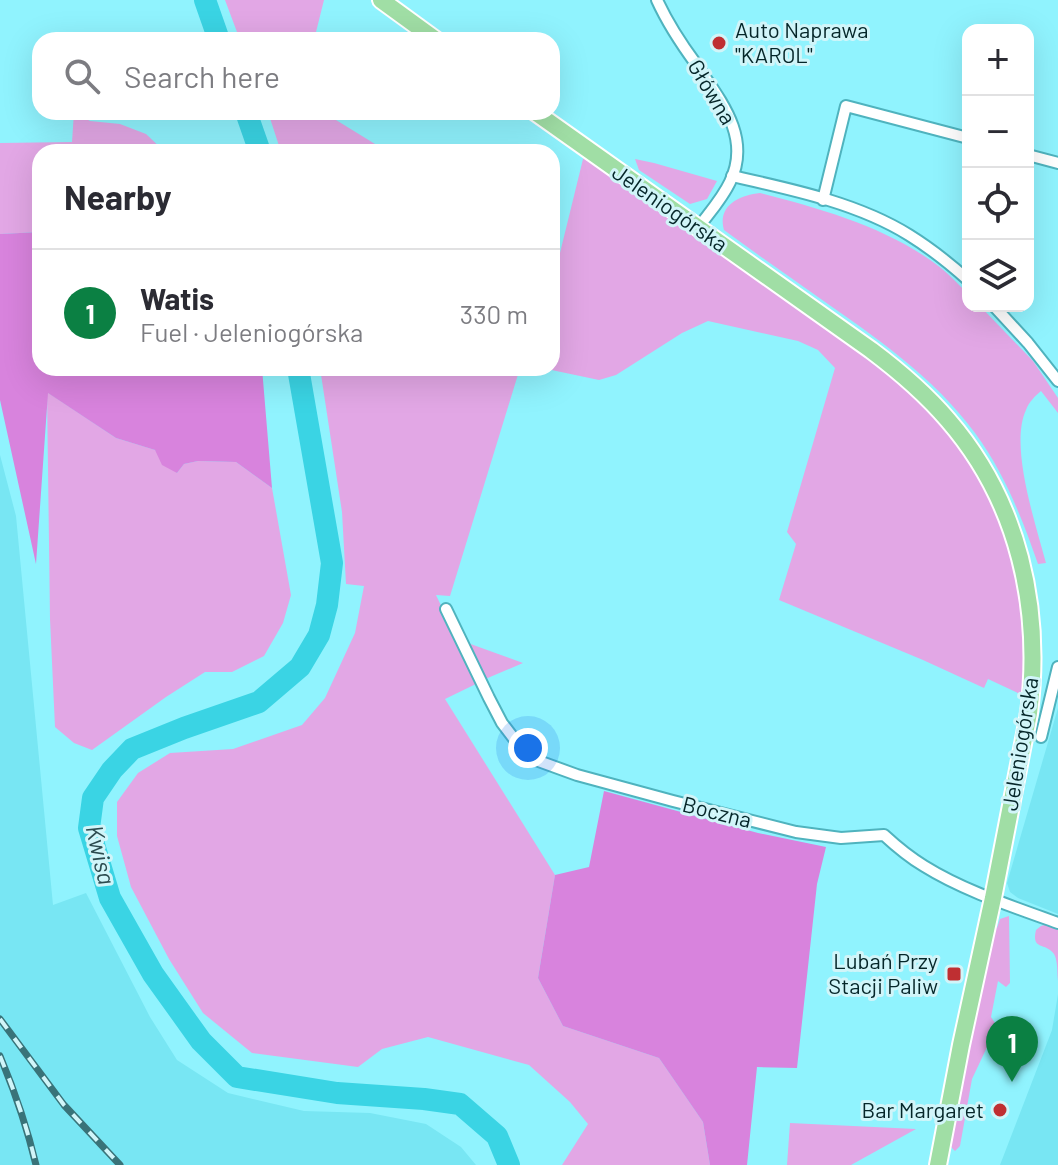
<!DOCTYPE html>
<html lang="en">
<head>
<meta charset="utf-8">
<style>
  :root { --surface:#fff; --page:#f7f7f7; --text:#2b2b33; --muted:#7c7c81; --line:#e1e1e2; --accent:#0b8043 }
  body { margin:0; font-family:Barlow,sans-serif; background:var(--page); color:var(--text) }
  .controls { position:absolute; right:24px; top:24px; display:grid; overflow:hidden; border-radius:16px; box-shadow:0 8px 32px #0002 }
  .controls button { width:72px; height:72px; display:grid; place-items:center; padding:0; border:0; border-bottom:2px solid var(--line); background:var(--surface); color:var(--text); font:40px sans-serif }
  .you { position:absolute; left:528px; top:748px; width:28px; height:28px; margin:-20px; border:6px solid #fff; border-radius:50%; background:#1a73e8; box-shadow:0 0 0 12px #1a73e833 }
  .badge { display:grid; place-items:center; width:52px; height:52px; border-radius:50%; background:var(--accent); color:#fff; font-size:26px; font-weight:700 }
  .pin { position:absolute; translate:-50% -66px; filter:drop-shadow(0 2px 4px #0008) }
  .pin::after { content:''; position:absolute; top:42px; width:28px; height:24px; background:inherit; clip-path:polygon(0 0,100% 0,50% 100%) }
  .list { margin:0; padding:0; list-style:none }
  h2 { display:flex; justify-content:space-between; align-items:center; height:104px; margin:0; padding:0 32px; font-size:34px }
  h2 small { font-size:26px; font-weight:400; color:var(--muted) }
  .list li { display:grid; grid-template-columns:52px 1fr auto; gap:24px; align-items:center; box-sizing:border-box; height:128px; padding:0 32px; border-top:2px solid var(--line) }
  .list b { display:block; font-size:30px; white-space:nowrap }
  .list p { margin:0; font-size:26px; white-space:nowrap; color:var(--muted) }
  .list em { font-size:26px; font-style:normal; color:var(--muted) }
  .icon { flex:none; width:44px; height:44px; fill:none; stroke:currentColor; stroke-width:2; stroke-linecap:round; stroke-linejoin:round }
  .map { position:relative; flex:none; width:1058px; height:1165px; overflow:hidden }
  .search { position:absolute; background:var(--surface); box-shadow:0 8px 32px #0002; left:32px; top:32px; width:528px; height:88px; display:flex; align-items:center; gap:20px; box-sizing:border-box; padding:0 28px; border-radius:24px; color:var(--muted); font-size:30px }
  .panel { position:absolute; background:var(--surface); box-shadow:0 8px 32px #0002; left:32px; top:144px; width:528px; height:232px; border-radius:24px }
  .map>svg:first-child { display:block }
  .built { fill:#78e6f3 }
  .green { fill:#e2a7e5 }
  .forest { fill:#d883dd }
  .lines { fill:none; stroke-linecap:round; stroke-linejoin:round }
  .river { stroke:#3ad4e4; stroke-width:22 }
  .street-casing { stroke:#4fb3be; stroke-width:14 }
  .primary-casing { stroke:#fff; stroke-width:20 }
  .street { stroke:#fff; stroke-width:10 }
  .primary { stroke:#a0dea5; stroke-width:16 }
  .rail-casing { stroke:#397379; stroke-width:7 }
  .rail { stroke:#d1f5f9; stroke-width:4; stroke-dasharray:12; stroke-linecap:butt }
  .poi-dot { fill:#bf2f32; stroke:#d1f5f9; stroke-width:3 }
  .labels { text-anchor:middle; stroke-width:6; stroke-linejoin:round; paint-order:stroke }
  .poi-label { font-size:22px; fill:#052629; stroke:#d1f5f9; text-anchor:end }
  .street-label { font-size:22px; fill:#052629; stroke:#d1f5f9 }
  .water-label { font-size:24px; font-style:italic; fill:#2c4b4f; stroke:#d1f5f9 }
</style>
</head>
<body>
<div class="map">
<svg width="1058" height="1165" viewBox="0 0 1058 1165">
  <rect width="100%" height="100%" fill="#90f3fe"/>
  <g class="built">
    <path d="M0,455l16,61 37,389 33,-12 64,124 27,43 51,33 76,18 66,2 56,11 35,23 15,18h-476z"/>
    <path d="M1058,708v206l-40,-16 -8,-6 -3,-9z"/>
    <path d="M1058,994v171h-58l52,-135z"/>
  </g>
  <g class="green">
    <path d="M225,0h99l-10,40h-74z"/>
    <path d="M74,112l16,9 30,3 26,10 19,18h-125v80l-40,2v-91l72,-1z"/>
    <path d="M268,112h55l65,40h-107z"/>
    <path d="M584,155c68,48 136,97 204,145 29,21 59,43 88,66 17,13 36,27 51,43 55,55 96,146 99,224 1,20 -1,41 -2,61l-2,1 -34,-16 -4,9 -61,-28 -144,-60 17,-56 -9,-12 48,-164 -17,-18 -20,-9 -90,-20 -26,12 -66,42 -17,5 -57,-12h10v-115l7,4z"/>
    <path d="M635,159l19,4 63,18 -10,18 -17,5 -51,-34z"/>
    <path d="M760,193c62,16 130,35 181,75 10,8 18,17 27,26v12h12l53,55 25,37v15l-17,-22c-6,5 -12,11 -15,19 -17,36 10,115 20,153l-8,1c-16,-46 -34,-92 -63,-131 -42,-57 -100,-96 -157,-136 -31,-22 -63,-44 -94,-67 -7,-24 15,-35 36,-37z"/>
    <path d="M320,368h200l-70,228 -14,-1 42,88 -33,16 110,176 -17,103 25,48 96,32 44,64 7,43h-148l26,-41 -18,-22 -41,-37 -101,-28 -46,12 -24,18 -106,-14 -49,-40 -34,-54 -38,-72 -14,-51v-34l21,-29 32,-20 63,-4 69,-24 23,-27 30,-65 9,-47 -18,-2 -4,-72z"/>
    <path d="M47,392l69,46 39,12 22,23 7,-9 14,-3 38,1 36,26 19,107 -8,28 -19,33 -32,16h-27l-39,25 -74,53 -18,-7 -19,-16 -5,-108z"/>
    <path d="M465,642l58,21 -40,17z"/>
    <path d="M1009,916l1,67 -4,4 -8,-6 -7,36 6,9 -25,53 -12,67 -5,5 -5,-5 44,-219 3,1 3,-9z"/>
    <path d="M1048,924l10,4v53c-1,-9 0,-20 -4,-27 -8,-12 -23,-3 -18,-24l5,-4z"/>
    <path d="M790,1123l126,6 -65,36h-64z"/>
  </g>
  <g class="forest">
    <path d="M40,232v136h222l10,120 -36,-26 -38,-1 -14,3 -7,9 -15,-8 -7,-15 -39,-12 -68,-45 -12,171 -36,-164v-166z"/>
    <path d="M604,791l154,42 68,14 -9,37 -20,184 -40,-1 -10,98h-37l-7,-43 -44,-64 -96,-32 -25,-48 17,-103 34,-8z"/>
  </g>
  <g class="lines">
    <g class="river">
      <path d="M205,0l14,40"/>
      <path d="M246,112l14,40"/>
      <path d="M298,368l34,195 -5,42 -8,30 -19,32 -41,35 -75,26 -52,21 -20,21 -19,28 -4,30 21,70 43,76 48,67 36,36 100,16 87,6 36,5 37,32 12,29"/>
    </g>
    <g class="street-casing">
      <g id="street">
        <path d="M657,0c10,22 25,45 39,64 24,36 56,73 34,118 -8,17 -21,31 -32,46"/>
        <path d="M1028,155l30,8"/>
        <path d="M732,176c58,13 126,27 177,59 21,13 40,28 59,45"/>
        <path d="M823,200l23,-94 122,32"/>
        <path d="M994,306l34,37 30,38"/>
        <path d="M446,609l43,89 13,25 23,30 8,6 44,16 96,26 123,31 45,6 43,-3c13,12 25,22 40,31 40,25 90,41 134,57"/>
        <path d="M1041,737l17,-70"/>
      </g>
    </g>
    <g class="primary-casing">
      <g id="primary">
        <path d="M381,0l55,40"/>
        <path d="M535,112l336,238c28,21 54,43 77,70 71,82 94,188 81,293l-36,185 -32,147 -23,120"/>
      </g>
    </g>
    <use href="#street" class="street"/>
    <use href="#primary" class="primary"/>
    <g class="rail-casing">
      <g id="rail">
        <path d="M0,1019l64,86 56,60"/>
        <path d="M0,1056c15,36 27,71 36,109"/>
      </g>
    </g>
    <use href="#rail" class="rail"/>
  </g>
  <g class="poi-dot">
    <circle cx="719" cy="43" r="8"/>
    <rect x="946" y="966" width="16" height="16" rx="4"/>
    <circle cx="1000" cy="1110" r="8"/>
  </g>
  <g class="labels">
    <g class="poi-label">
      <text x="735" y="38" text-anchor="start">Auto Naprawa<tspan x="735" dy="25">"KAROL"</tspan></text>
      <text x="938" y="969">Lubań Przy<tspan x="938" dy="25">Stacji Paliw</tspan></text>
      <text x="984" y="1118">Bar Margaret</text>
    </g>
    <g class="street-label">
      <text transform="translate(712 92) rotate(59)" y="8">Główna</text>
      <text transform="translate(670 208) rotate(35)" y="8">Jeleniogórska</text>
      <text transform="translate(1020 744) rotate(-81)" y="8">Jeleniogórska</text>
      <text transform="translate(717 812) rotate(14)" y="8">Boczna</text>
    </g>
    <g class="water-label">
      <text transform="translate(100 855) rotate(77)" y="8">Kwisa</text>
    </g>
  </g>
</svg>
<div class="controls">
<button>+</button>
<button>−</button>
<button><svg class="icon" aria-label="locate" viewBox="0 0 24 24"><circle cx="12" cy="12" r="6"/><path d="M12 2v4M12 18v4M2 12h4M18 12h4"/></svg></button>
<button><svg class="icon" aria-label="layers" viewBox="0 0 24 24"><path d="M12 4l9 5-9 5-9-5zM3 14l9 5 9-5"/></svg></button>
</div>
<div class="you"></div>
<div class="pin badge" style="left:1012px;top:1082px">1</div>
<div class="search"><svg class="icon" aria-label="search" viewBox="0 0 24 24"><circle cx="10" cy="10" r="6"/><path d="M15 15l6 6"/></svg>Search here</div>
<section class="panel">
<h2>Nearby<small></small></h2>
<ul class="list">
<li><span class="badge">1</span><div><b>Watis</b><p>Fuel · Jeleniogórska</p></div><em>330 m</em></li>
</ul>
</section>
</div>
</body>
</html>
